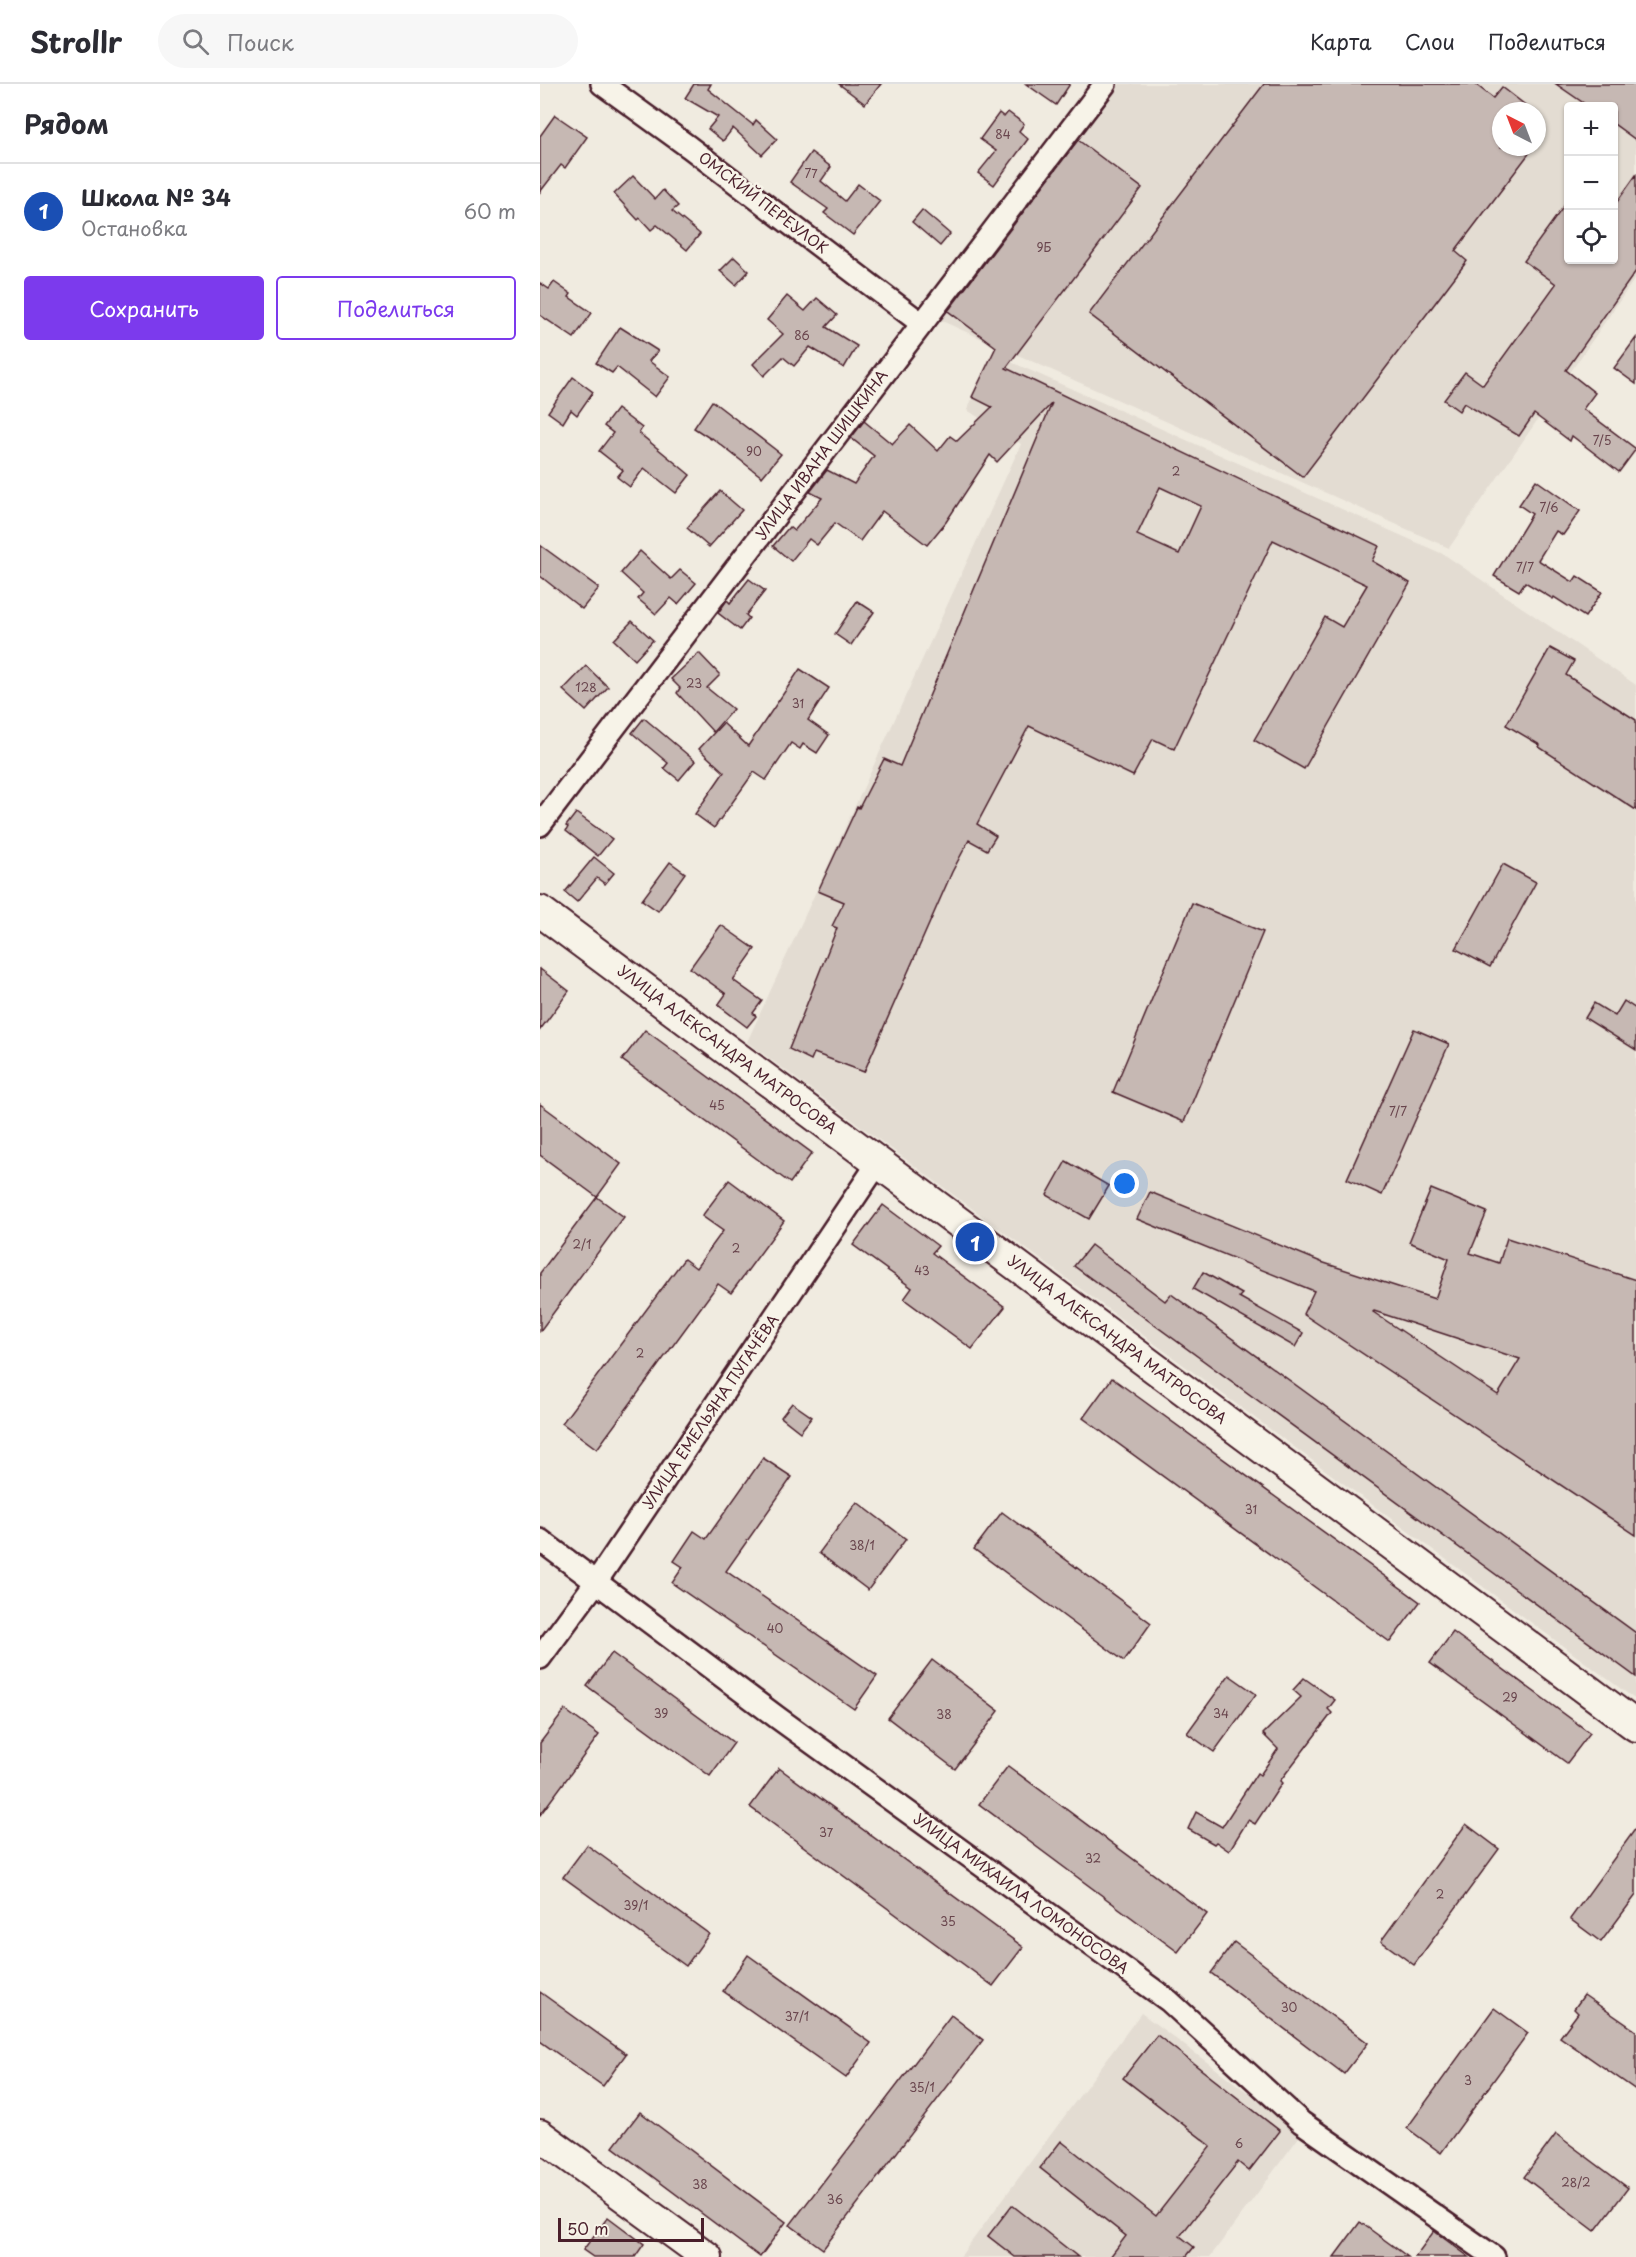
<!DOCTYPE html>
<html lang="ru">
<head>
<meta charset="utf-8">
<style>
  :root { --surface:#fff; --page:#f7f7f7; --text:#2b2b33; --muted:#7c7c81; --line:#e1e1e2; --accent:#7c3aed }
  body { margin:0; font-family:"Playpen Sans",sans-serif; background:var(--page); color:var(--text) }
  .controls { position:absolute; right:18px; top:18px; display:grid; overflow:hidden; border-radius:6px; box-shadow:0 2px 4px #0004 }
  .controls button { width:54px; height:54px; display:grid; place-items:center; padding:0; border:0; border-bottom:2px solid var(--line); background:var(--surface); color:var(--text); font:30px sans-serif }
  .compass { position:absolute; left:952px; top:18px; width:54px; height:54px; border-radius:50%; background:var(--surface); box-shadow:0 2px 4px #0004; rotate:318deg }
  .scale { position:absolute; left:18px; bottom:15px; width:146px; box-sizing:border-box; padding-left:6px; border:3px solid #4a1f2b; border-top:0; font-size:16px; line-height:21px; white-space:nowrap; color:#4a1f2b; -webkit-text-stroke:4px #f7f3e8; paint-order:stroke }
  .you { position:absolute; left:585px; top:1100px; width:21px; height:21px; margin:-15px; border:4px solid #fff; border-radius:50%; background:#1a73e8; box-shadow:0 0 0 9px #1a73e833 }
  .badge { display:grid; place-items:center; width:39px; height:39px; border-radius:50%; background:var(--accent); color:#fff; font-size:20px; font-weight:700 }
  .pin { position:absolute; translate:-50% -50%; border:3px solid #fff; box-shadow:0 2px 6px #0006 }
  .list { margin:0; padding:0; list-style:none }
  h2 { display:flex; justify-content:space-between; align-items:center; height:78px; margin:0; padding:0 24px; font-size:26px }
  h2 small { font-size:20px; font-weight:400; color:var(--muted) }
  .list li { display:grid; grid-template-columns:39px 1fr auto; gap:18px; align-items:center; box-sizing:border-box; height:96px; padding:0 24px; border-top:2px solid var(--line) }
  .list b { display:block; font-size:22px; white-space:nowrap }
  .list p { margin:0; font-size:20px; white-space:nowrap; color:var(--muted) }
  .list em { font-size:20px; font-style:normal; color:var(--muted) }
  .actions { display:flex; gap:12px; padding:18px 24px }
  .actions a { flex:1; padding:14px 0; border:2px solid var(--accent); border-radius:6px; text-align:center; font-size:21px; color:var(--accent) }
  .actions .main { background:var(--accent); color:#fff }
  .icon { flex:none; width:33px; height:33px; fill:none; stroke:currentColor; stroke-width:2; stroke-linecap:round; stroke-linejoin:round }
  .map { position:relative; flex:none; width:1096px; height:2173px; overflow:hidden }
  header { display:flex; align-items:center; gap:36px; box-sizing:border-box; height:84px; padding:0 30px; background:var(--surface); border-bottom:2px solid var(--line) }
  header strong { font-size:28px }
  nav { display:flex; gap:33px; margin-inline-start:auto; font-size:21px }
  .search { width:420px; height:54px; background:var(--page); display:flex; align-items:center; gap:15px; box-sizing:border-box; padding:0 21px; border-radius:33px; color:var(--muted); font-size:22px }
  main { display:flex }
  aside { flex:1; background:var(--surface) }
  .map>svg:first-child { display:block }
  .built { fill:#e3dcd2; fill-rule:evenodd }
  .building { fill:#c6b8b3; stroke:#4a1f2b; stroke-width:1.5; fill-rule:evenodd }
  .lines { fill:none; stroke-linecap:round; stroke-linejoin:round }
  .street-casing { stroke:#4a1f2b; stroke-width:26 }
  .secondary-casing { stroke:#4a1f2b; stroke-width:34 }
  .street { stroke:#f7f3e8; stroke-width:21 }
  .secondary { stroke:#f7f3e8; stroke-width:30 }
  .labels { text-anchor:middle; stroke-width:5; stroke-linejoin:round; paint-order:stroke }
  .number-label { font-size:12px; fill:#69454d }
  .street-label { font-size:15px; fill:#4a1f2b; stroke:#f7f3e8 }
</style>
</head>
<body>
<header>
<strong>Strollr</strong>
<div class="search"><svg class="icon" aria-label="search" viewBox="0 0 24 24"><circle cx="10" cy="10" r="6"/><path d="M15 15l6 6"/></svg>Поиск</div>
<nav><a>Карта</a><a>Слои</a><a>Поделиться</a></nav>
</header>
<main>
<aside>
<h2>Рядом<small></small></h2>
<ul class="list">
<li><span class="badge" style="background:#1a4fb4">1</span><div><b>Школа № 34</b><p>Остановка</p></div><em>60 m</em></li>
</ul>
<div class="actions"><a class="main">Сохранить</a><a>Поделиться</a></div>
</aside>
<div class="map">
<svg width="1096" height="2173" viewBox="0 0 1096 2173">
  <rect width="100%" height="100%" fill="#f0ebe0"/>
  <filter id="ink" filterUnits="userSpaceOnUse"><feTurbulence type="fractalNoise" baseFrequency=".0167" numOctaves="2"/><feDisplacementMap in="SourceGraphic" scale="12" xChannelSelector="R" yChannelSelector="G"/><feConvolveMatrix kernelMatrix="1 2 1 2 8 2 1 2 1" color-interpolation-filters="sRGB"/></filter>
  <g filter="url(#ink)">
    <g class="built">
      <path d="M579,0h517v193l-187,271 -516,-231zM1028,22h46v154h-46zM961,27h36v36h-36z"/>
      <path d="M453,270l452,201 191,130v1015l-889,-658 274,-598 -54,-34z"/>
      <path d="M601,1929l161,120 -92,124h-250z"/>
    </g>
    <g class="building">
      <path d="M154,0h17l-3,5 45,36 3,-5 21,19 -15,16 -29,-27 -10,13 -15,-12 10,-12 -33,-19z"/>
      <path d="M299,0h42l-16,20z"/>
      <path d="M486,0h44l-14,21z"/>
      <path d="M724,0h211l18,14 9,-11 31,24h-32v36h33l-79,104 12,10 -164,216 -214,-163z"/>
      <path d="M1016,0h80v56l-22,-16v-18h-26z"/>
      <path d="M468,28l16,12 -5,7 9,8 -34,46 -16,-12 18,-22 -16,-12 19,-26 5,4z"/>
      <path d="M15,31l32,22 -22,31 -4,-3 -21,27v-56z"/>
      <path d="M538,56l64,48 -136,180 373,178 -7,15 38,22 -106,186 -50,-29 71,-123 17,10 25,-42 -94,-45 -99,209 -21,-10 -20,37 -104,-50 -52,98 19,12 -9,14 -18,-10 -17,32 -88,200 -50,-19 -3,7 -22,-11 48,-121 -5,-2 12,-24 -26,-11 39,-84 2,1 25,-49 16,7 152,-363 -55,59 -7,-7 -44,67 -19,23 -45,-34 -22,30 -25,-18 -18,22 -8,-6 -18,22 -18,-15 16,-19 5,4 28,-33 -12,-6 17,-22 27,14 20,-28 -23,-18 13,-17 28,23 18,-19 28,26 12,-15 7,5 35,-34 -20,-10 24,-50 -48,-36zM620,403l41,19 -22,48 -42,-19z"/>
      <path d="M271,68l20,15 -10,14 24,20 13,-17 22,17 -27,34 -29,-22 4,-4 -38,-27z"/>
      <path d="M1096,91v96l-70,99 29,23 -12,16 53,40 -17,23 -47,-36 -2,5 -36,-27 -15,22 -55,-33 -5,8 -15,-11 21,-28 18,13 73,-101 -32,-23 45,-62v61h45v-54z"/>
      <path d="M93,92l22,23 8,-9 15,16 -6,5 28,23 -13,16 -30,-25 -6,5 -11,-12 -2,2 -24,-26z"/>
      <path d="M382,126l28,24 -10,12 -28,-24z"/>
      <path d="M194,173l15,14 -13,14 -16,-14z"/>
      <path d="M14,198l17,12 -2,3 23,16 -18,25 -34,-23v-32l9,6z"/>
      <path d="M247,212l18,15 12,-13 20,17 -11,12 31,19 -13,22 -34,-21 -16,19 -11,-9 -19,19 -11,-12 30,-30 -16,-14z"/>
      <path d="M80,243l38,24 -9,10 21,16 -15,20 -38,-30 -5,6 -16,-10z"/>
      <path d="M1096,254v46l-22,-16z"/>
      <path d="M33,293l20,15 -16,23 -6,-5 -8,13 -15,-11z"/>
      <path d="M172,317l69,53 -19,23 -50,-39 -1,1 -17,-11z"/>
      <path d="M77,325l25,19 -3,5 51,42 -14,18 -32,-25 -14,19 -13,-10 6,-7 -24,-19 14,-18 -9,-7z"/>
      <path d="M996,396l44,31 -17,24 -7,-4 -18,29 35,22 4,-6 25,16 -17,25 -31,-20 -1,2 -28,-17 -6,9 -25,-15 38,-62 -13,-9z"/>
      <path d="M180,407l22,19 -33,37 -22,-19z"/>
      <path d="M0,461l59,43 -17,21 -42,-33z"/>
      <path d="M100,467l31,28 9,-9 16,13 -18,21 -7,-6 -15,16 -18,-15 5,-6 -22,-20z"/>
      <path d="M209,495l16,12 -19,24 3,3 -9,12 -22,-17 9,-13 3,3z"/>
      <path d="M317,517l17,11 -23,33 -16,-11z"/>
      <path d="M92,537l21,19 -18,20 -21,-20z"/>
      <path d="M1010,564l24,13 -8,14 70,45v90l-97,-63 1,-2 -34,-20z"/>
      <path d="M159,569l21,22 -13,13 26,21 -20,23 -36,-39 3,-5 -9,-9z"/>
      <path d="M46,582l22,21 -22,24 -23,-21z"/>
      <path d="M260,585l29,19 -21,32 21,15 -12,18 -14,-9 -3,5 -9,-6 -25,37 -12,-8 -40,56 -19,-14 29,-42 -25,-23 24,-26 25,23z"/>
      <path d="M104,634l51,43 -16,19 -15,-12 4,-5 -36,-30z"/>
      <path d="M36,729l36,26 -14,17 -32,-25 2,-4 -2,-1z"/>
      <path d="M54,773l20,16 -9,11 -8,-6 -20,24 -12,-10z"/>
      <path d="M130,778l15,11 -27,38 -16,-11z"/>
      <path d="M963,780l33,18 -46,85 -34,-18z"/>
      <path d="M652,819l71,29 -79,190 -71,-30z"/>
      <path d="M181,841l34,24 -22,31 29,21 -9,12 3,3 -9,11 -29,-22 8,-11 -36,-26z"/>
      <path d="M0,885l29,22 -29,39z"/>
      <path d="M1084,917l12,8v41l-51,-32 9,-15 21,13z"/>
      <path d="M874,945l35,15 -67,151 -35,-16z"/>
      <path d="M105,946l167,123 -22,30 -168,-123z"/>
      <path d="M0,1020l81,60 -24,33 -57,-42z"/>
      <path d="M526,1077l43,25 -20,33 -42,-24z"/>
      <path d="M189,1096l55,41 -53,72 -13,-9 -121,165 -35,-26 122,-164 12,9 27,-37 -21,-15z"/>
      <path d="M891,1105l56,23 -17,41 29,10 8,-25 129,42v255l-333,-221 11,-23 -177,-72 13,-27 171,70 114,37 14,-40 -40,-17zM834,1227l146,48 -22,36 -125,-83z"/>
      <path d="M57,1113l27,20 -84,114v-58z"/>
      <path d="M343,1121l55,41 -6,7 73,54 -33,42 -68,-50 8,-11 -59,-43z"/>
      <path d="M551,1161l74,56 6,-7 465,339v44l-562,-411z"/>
      <path d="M663,1188l39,22 -3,3 64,36 -8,14 -102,-58z"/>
      <path d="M572,1294l308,224 -30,40 -307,-224z"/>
      <path d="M252,1319l20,14 -12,15 -19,-15z"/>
      <path d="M223,1374l29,19 -66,94 151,105 -23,33 -182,-126 11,-16 -9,-6 20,-30 12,8z"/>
      <path d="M317,1418l49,37 -38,51 -49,-37z"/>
      <path d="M462,1428l149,111 -27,38 -150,-112z"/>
      <path d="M913,1548l137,101 -23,30 -137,-100z"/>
      <path d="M72,1569l122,90 -24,33 -123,-90z"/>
      <path d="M392,1576l67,51 -44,58 -67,-51z"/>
      <path d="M689,1591l27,19 -42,58 -27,-19z"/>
      <path d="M764,1594l31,22 -7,9 4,4 -52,68 2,2 -27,41 -7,-4 -19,31 -13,-9 -2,2 -26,-15 8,-17 26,15 35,-54 3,2 18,-26 -15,-15 38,-37 -8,-7z"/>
      <path d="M25,1626l34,25 -59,80v-72z"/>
      <path d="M468,1682l199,148 -29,38 -199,-148z"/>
      <path d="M239,1684l244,179 -30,39 -243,-179z"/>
      <path d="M926,1740l33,25 -85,116 -33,-24z"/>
      <path d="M1096,1744v67l-35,47 -31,-23z"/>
      <path d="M47,1761l122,89 -23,32 -123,-89z"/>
      <path d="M694,1858l134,101 -24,31 -133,-101z"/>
      <path d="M208,1871l123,88 -25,35 -123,-87z"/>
      <path d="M0,1908l86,62 -23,32 -63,-45z"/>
      <path d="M1044,1911l52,36v59l-76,-53 18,-24 -4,-4z"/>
      <path d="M954,1924l34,25 -87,120 -34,-25z"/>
      <path d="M411,1931l32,25 -160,209 -33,-24z"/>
      <path d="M617,1951l123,96 -31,40 -11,-9 -58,74 14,11 -8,10h-76l16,-21 -86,-68 21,-27 95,75 55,-70 -88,-68z"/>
      <path d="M100,2028l146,110 -26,35 -147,-110z"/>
      <path d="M1016,2050l72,54 -33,43 -71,-54z"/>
      <path d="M472,2121l66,52h-63l-27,-21z"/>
      <path d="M68,2133l36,27 -9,13h-42l-10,-7z"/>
      <path d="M820,2138l48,35h-74z"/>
      <path d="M894,2147l35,26h-54z"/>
    </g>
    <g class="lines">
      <g class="street-casing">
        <g id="street">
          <path d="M62,0l87,63 233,177"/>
          <path d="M0,741l565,-741"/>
          <path d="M0,1456l238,178 391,283 132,121 193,135"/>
          <path d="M0,1574l56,-76 282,-419"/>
        </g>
      </g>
      <g class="secondary-casing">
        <g id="secondary">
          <path d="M0,827l1096,815"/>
          <path d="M0,2051l167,122"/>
        </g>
      </g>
      <use href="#street" class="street"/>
      <use href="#secondary" class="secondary"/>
    </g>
  </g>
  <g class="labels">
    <g class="number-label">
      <text x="463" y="55">84</text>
      <text x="271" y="94">77</text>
      <text x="504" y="168">9Б</text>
      <text x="262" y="256">86</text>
      <text x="1062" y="361">7/5</text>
      <text x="214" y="372">90</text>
      <text x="636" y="392">2</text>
      <text x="1009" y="428">7/6</text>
      <text x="985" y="488">7/7</text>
      <text x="154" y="604">23</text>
      <text x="46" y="608">128</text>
      <text x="258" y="624">31</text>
      <text x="177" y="1026">45</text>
      <text x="858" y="1032">7/7</text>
      <text x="42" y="1165">2/1</text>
      <text x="196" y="1169">2</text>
      <text x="382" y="1191">43</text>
      <text x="100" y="1274">2</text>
      <text x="711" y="1430">31</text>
      <text x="322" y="1466">38/1</text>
      <text x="235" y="1549">40</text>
      <text x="970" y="1618">29</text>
      <text x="121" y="1634">39</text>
      <text x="681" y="1634">34</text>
      <text x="404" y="1635">38</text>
      <text x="286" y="1753">37</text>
      <text x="553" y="1779">32</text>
      <text x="900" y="1815">2</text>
      <text x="96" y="1826">39/1</text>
      <text x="408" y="1842">35</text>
      <text x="749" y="1928">30</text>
      <text x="257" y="1937">37/1</text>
      <text x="928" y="2001">3</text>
      <text x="382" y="2008">35/1</text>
      <text x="699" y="2064">6</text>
      <text x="1036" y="2103">28/2</text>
      <text x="160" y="2105">38</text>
      <text x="295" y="2120">36</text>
    </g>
    <g class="street-label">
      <text transform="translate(223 119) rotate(37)" y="5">ОМСКИЙ ПЕРЕУЛОК</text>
      <text transform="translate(282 371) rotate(-53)" y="5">УЛИЦА ИВАНА ШИШКИНА</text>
      <text transform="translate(187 966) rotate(37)" y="5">УЛИЦА АЛЕКСАНДРА МАТРОСОВА</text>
      <text transform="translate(577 1256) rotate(37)" y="5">УЛИЦА АЛЕКСАНДРА МАТРОСОВА</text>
      <text transform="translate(171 1328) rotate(-56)" y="5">УЛИЦА ЕМЕЛЬЯНА ПУГАЧЁВА</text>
      <text transform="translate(481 1810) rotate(36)" y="5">УЛИЦА МИХАИЛА ЛОМОНОСОВА</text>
    </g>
  </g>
</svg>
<div class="controls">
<button>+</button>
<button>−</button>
<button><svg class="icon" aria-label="locate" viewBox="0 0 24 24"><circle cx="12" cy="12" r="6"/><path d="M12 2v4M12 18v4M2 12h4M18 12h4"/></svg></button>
</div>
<svg class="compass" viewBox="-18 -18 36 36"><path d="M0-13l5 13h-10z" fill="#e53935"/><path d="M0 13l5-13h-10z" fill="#7c7c81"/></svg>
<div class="scale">50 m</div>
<div class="you"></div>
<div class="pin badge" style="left:435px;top:1158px;background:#1a4fb4">1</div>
</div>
</main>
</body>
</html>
